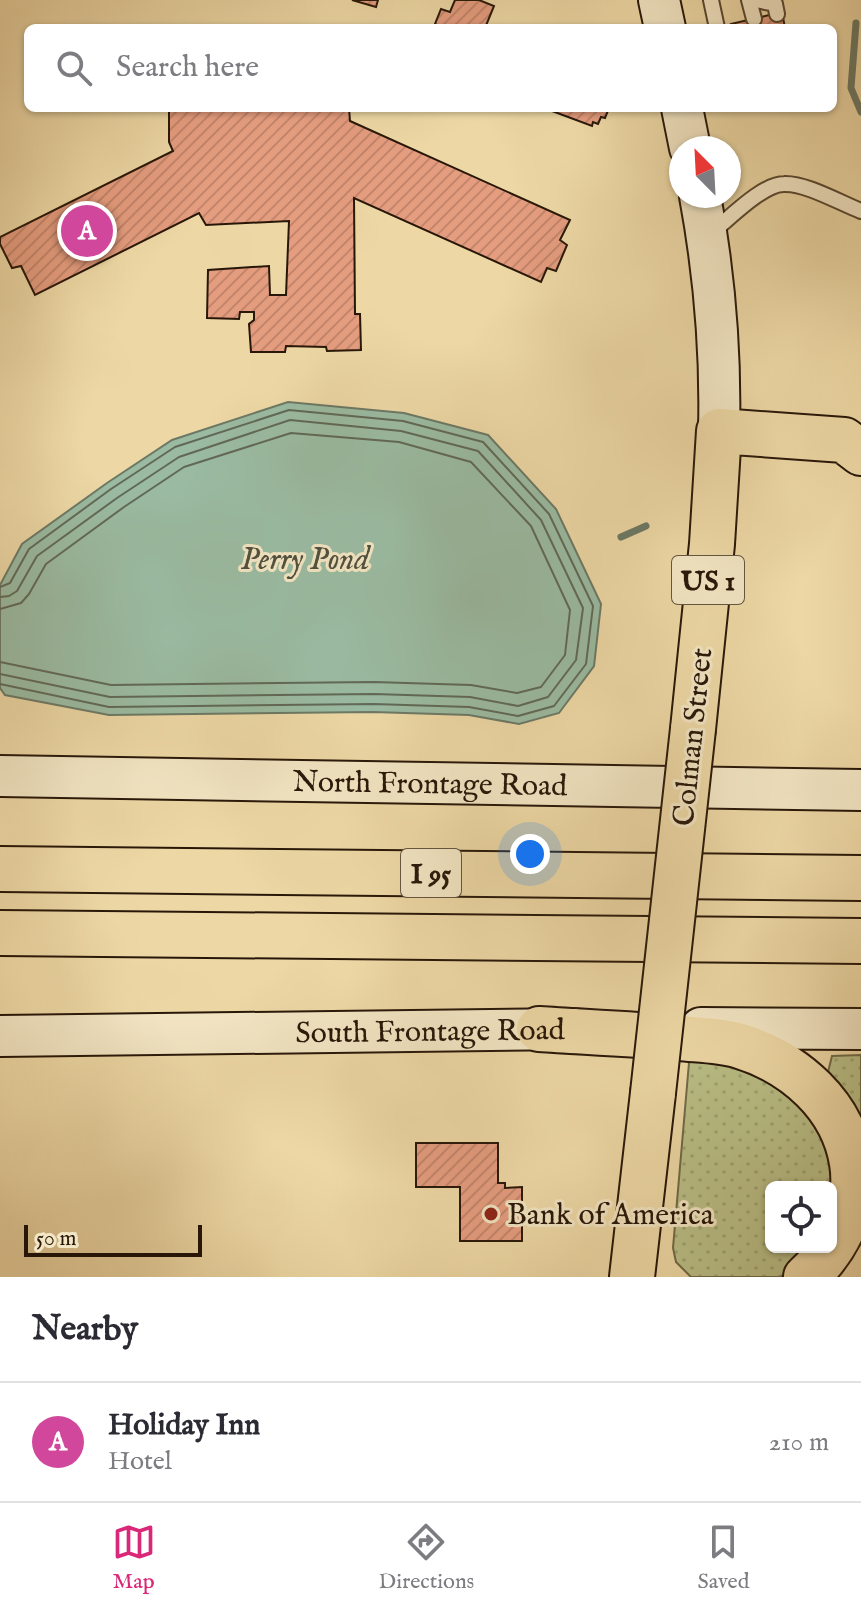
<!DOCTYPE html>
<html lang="en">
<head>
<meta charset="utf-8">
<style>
  :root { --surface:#fff; --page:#f2f2f3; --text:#2b2b33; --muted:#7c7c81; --line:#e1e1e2; --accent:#db2777 }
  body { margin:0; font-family:"IM FELL English",serif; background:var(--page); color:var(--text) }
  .controls { position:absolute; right:24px; bottom:24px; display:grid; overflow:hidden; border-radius:12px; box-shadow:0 2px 6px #0004 }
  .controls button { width:72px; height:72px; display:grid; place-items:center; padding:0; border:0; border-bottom:2px solid var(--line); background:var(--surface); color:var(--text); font:40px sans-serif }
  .compass { position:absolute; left:669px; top:136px; width:72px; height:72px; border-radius:50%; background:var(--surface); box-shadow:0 2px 6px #0004; rotate:336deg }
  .scale { position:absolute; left:24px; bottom:20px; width:178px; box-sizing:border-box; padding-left:8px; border:4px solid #281709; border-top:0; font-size:22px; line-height:28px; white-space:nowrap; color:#281709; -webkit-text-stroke:6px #f3e6c4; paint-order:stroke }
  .you { position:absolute; left:530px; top:854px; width:28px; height:28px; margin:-20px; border:6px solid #fff; border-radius:50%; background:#1a73e8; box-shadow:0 0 0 12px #1a73e833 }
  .badge { display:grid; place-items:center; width:52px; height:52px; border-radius:50%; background:var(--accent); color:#fff; font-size:26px; font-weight:700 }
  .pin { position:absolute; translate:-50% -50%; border:4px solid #fff; box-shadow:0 2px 8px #0006 }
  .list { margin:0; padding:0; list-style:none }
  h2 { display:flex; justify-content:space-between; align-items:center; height:104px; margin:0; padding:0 32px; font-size:34px }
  h2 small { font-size:26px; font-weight:400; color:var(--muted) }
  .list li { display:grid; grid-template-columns:52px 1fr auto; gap:24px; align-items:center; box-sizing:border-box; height:120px; padding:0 32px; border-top:2px solid var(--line) }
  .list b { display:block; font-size:30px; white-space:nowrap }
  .list p { margin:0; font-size:26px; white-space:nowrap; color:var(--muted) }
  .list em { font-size:26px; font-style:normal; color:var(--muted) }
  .icon { flex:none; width:44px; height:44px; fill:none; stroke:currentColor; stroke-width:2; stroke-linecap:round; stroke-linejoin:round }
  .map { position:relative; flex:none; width:861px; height:1277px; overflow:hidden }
  .search { position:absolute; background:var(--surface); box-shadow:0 2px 6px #0004; left:24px; right:24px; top:24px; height:88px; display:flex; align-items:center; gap:20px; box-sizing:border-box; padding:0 28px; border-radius:12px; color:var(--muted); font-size:30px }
  .sheet { height:224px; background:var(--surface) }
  nav { display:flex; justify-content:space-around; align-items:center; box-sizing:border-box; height:112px; border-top:2px solid var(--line); background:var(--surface); font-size:22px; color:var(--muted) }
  nav a { display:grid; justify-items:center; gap:4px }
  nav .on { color:var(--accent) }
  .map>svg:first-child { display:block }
  .grass { fill:url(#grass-dots); stroke:#706a48; stroke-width:2 }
  .water { fill:#9abba2; stroke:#6c7965; stroke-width:2 }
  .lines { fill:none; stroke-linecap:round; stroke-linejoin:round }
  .shore { stroke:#616956; stroke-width:2 }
  .stream { stroke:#6c7965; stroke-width:7 }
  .building { fill:url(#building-hatch); stroke:#281709; stroke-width:2 }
  .lane-casing { stroke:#594730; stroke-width:18 }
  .secondary-casing { stroke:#281709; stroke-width:44 }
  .primary-casing { stroke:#281709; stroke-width:48 }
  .highway-casing { stroke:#281709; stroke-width:48 }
  .lane { stroke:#f3e6c4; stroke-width:14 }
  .secondary { stroke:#f3e6c4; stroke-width:40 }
  .primary { stroke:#edd8a5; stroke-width:44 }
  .highway { stroke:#edd8a5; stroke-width:44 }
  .primary-bridge-casing { stroke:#281709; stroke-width:48; stroke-linecap:butt }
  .primary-bridge { stroke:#edd8a5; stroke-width:44 }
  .poi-dot { fill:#8f2418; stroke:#f3e6c4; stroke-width:3 }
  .labels { text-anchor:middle; stroke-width:6; stroke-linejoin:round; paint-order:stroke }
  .shield { fill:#f3e6c4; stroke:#655541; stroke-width:2 }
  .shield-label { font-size:28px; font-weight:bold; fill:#281709 }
  .street-label { font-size:30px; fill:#281709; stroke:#f3e6c4 }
  .poi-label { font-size:30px; fill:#281709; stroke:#f3e6c4; text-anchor:start }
  .water-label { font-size:32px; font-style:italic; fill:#50503f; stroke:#f3e6c4 }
</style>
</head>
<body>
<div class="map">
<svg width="861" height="1277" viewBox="0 0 861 1277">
  <defs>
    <pattern id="grass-dots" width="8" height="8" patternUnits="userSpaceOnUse" patternTransform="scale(2)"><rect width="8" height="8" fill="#b9be86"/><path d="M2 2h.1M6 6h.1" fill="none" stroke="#9fa372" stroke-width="1.8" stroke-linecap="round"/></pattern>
    <pattern id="building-hatch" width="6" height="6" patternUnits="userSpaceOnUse" patternTransform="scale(2)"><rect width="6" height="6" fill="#e59d7f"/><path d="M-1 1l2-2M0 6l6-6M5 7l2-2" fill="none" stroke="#c4866c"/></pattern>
  </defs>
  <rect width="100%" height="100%" fill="#edd8a5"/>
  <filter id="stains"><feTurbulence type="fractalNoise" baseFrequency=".0025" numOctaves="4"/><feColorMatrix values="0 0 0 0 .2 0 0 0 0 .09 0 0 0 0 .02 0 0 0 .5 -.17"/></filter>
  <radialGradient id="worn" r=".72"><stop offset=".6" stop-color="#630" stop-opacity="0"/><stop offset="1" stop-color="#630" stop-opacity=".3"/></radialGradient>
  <g class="grass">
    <path d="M690,1051l96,33 50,59 -5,44h-60v60h44l-20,21 -15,9h-89l-15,-15 -3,-14z"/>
    <path d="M861,1055v68l-34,-47 5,-20z"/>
  </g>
  <path class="water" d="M288,402l116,11 84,22 68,74 45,95 -7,62 -35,47 -40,11 -50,-9 -96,-3 -264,3 -104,-20 -5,-7v-103l22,-41 85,-61 65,-43z"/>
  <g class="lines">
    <g class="shore">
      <path d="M0,587l10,-4 19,-34 82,-60 64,-42 114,-37 114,11 80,21 66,72 44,92 -7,58 -32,42 -36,10 -49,-9 -95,-3 -265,3 -109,-23"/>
      <path d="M0,597l9,-1 8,-5 20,-35 80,-58 62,-41 111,-37 111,11 77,20 63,69 42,88 -7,52 -28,37 -30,9 -48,-9 -96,-3 -264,3 -110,-23"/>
      <path d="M0,609l21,-6 8,-9 17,-30 78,-57 60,-40 107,-34 108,9 72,20 60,64 39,84 -5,45 -24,32 -24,6 -46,-8 -97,-3 -263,3 -111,-23"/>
    </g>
    <g class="stream">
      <path d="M856,23l-5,65 10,24"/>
      <path d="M621,537l25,-11"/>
    </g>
  </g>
  <g class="building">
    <path d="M352,0h26l-2,7z"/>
    <path d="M455,0h24l15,6 -9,22h-42l-8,-4 6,-15 9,3z"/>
    <path d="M782,12l3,16h-53l-1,-4z"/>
    <path d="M169,108h180l1,13 220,99 -10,20 7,5 -11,26 -9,-3 -6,14 -187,-84 1,116h5l1,36 -34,1 -1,-4 -40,-1 -1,6h-34l-2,-28 5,-4v-8h-14l-1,7 -32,-1 1,-48 61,-4 1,29h16l3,-74 -83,4 -7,-12 -164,82 -14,-29 -9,2 -12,-24v-7l173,-86 -4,-9z"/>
    <path d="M544,108h65l-4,10 -4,-1 -3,7 -5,-2 -1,4z"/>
    <path d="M416,1143h82v40h7v5l17,-1v54h-62v-54h-44z"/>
  </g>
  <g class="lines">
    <g class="lane-casing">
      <g id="lane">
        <path d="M711,0l6,28"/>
        <path d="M749,0l5,19"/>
        <path d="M756,0l19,4 2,10"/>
        <path d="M711,233c17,-13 51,-49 73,-49 22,-1 56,19 77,27"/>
      </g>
    </g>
    <g class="secondary-casing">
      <g id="secondary">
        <path d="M659,0l6,28"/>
        <path d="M682,108l8,40"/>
        <path d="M700,196c14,76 21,157 19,235"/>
        <path id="s1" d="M0,776l861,14"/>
        <path d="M701,1028l160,1"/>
        <path id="s2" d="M0,1036l573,-7"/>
      </g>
    </g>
    <g class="primary-casing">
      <g id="primary">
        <path d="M693,729l19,-185 7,-113 125,9 17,13"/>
        <path d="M539,1029c47,3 94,5 140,9 20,2 42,2 61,8 55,17 103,59 112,117 7,43 -14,86 -46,114"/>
        <path d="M632,1277l21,-184"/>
      </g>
    </g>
    <g class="highway-casing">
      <g id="highway">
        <path d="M0,869l861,9"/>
        <path d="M0,933l861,8"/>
      </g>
    </g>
    <use href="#lane" class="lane"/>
    <use href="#secondary" class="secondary"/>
    <use href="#primary" class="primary"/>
    <use href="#highway" class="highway"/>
    <g class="primary-bridge-casing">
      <path id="primary-bridge" d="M653,1093l40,-364"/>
    </g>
    <use href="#primary-bridge" class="primary-bridge"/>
  </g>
  <circle class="poi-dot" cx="491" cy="1214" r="8"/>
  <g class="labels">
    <g class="shield">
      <rect x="672" y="556" width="72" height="48" rx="6"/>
      <rect x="401" y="849" width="60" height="48" rx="6"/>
    </g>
    <g class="shield-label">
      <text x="708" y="590">US 1</text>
      <text x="431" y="883">I 95</text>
    </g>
    <g class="street-label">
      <text transform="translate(692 737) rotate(-84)" y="10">Colman Street</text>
      <text dy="10" stroke="none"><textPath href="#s1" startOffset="430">North Frontage Road</textPath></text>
      <text dy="10" stroke="none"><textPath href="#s2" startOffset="430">South Frontage Road</textPath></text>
    </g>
    <g class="poi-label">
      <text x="507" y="1224">Bank of America</text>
    </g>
    <g class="water-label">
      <text x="305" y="569">Perry Pond</text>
    </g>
  </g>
  <rect width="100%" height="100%" filter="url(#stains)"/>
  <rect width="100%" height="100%" fill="url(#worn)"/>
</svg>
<div class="controls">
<button><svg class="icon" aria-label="locate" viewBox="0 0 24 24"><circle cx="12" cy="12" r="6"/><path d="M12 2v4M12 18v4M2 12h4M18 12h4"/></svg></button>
</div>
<svg class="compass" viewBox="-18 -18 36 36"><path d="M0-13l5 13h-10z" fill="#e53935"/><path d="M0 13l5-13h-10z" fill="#7c7c81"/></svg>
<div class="scale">50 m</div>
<div class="you"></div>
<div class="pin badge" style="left:87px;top:231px;background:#d1479c">A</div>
<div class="search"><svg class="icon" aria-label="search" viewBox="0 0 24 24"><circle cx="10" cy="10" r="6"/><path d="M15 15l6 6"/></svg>Search here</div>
</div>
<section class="sheet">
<h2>Nearby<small></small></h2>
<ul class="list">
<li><span class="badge" style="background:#d1479c">A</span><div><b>Holiday Inn</b><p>Hotel</p></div><em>210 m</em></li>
</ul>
</section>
<nav>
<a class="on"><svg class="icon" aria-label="map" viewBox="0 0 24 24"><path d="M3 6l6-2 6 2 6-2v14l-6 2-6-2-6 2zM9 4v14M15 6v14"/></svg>Map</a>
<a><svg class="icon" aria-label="directions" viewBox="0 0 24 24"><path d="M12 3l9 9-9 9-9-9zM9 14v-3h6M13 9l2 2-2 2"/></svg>Directions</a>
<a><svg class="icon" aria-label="saved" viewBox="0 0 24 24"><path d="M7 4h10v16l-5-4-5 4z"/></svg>Saved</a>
</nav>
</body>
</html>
